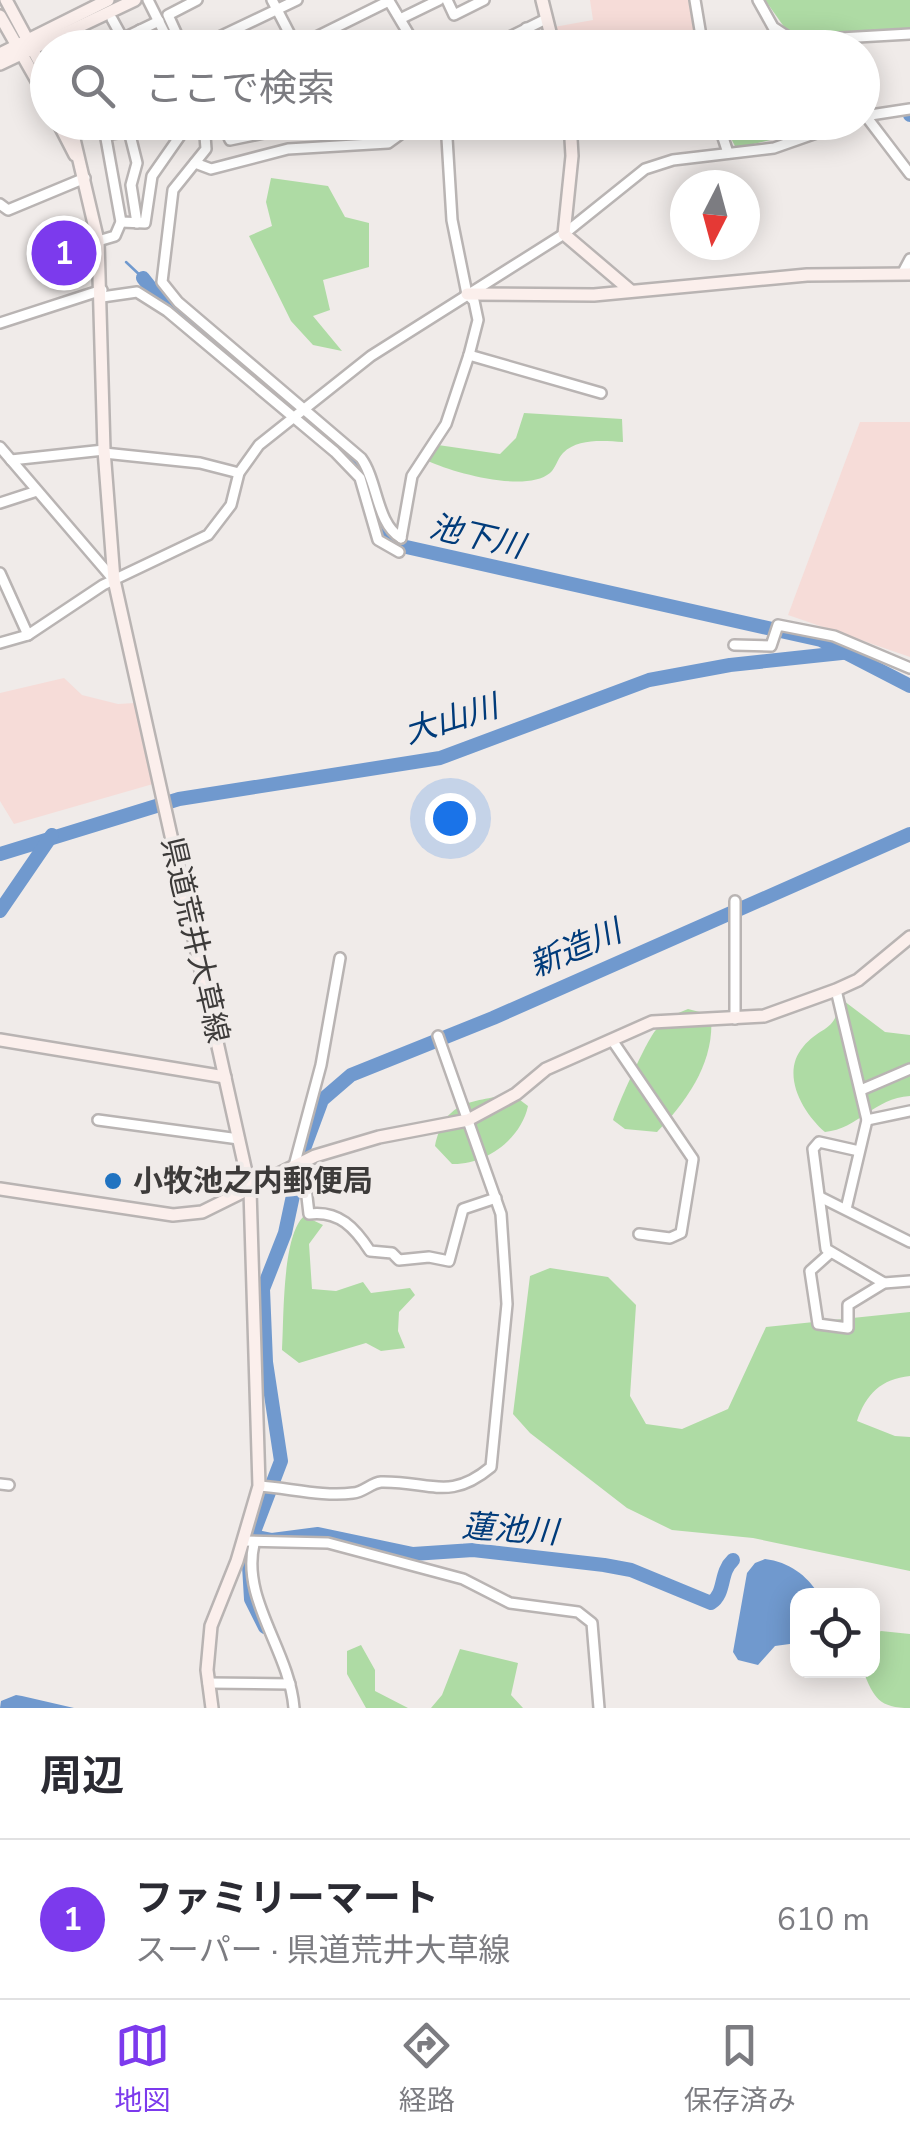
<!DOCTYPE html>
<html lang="ja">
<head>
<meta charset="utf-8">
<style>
  :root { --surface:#fff; --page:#f2f2f3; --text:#2b2b33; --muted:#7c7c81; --line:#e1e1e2; --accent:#7c3aed }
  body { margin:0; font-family:"Nunito Sans","Noto Sans JP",sans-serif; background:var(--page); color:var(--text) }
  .controls { position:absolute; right:30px; bottom:30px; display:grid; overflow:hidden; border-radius:20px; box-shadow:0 5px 25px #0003 }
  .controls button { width:90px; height:90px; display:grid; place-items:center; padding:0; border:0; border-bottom:2px solid var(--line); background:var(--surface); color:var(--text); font:50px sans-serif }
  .compass { position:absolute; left:670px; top:170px; width:90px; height:90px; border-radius:50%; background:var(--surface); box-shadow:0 5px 25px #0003; rotate:186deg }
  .you { position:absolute; left:450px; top:818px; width:35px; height:35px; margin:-25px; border:8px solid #fff; border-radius:50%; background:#1a73e8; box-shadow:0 0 0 15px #1a73e833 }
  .badge { display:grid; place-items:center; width:65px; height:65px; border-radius:50%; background:var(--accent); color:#fff; font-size:32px; font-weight:700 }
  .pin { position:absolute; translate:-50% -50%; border:5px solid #fff; box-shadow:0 2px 10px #0006 }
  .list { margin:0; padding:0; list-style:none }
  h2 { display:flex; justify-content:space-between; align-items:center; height:130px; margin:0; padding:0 40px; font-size:42px }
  h2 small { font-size:32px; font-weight:400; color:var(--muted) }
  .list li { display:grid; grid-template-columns:65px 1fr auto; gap:30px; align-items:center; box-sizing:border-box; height:160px; padding:0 40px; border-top:2px solid var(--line) }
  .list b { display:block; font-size:38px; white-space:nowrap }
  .list p { margin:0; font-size:32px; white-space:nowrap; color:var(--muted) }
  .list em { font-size:32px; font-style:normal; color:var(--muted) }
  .icon { flex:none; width:55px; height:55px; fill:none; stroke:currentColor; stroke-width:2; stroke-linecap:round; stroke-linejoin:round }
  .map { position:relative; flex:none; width:910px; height:1708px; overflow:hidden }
  .search { position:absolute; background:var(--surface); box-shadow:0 5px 25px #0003; left:30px; right:30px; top:30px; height:110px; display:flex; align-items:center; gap:25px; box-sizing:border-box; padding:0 35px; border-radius:55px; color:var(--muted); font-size:38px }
  .sheet { height:290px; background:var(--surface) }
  nav { display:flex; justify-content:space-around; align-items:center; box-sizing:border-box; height:140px; border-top:2px solid var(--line); background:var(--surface); font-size:28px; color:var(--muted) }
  nav a { display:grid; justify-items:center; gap:5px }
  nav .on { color:var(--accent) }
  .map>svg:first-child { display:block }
  .industrial { fill:#f6dcd8 }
  .green { fill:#aedba4 }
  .water { fill:#7099ce }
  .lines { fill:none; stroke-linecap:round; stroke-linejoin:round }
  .stream { stroke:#7099ce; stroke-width:2.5 }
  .river { stroke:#7099ce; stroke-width:14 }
  .street-casing { stroke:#b9b4b3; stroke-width:14 }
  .secondary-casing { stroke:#b9b4b3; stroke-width:16 }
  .street { stroke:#fff; stroke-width:9 }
  .secondary { stroke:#fbefec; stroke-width:11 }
  .poi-dot { fill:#2073c1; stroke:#f0ebe9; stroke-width:4 }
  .labels { text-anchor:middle; stroke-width:8; stroke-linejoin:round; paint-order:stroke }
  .street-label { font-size:30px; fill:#3d3b3a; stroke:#f0ebe9 }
  .poi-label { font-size:30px; font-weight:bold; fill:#3d3b3a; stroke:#f0ebe9; text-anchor:start }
  .water-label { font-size:32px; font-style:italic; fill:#003b7a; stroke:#f0ebe9 }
</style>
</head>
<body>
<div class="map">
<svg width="910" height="1708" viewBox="0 0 910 1708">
  <rect width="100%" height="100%" fill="#f0ebe9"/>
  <g class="industrial">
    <path d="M590,0h101l6,47h-139l-4,-20 39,-7z"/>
    <path d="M860,422h50v235l-122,-42z"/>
    <path d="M64,678l18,17 36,9 17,-1 18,81 -139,40 -14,-23v-108z"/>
  </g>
  <g class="green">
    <path d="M765,0h145v31l-118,7z"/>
    <path d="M723,123h120l-107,25z"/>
    <path d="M271,178l57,8 17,31 24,6v44l-46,13 7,30 -17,6 29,35 -29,-6 -22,-24 -42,-85 23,-10 -6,-24z"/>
    <path d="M524,413l98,6 1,23c-19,-1 -45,-4 -60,11 -6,6 -7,15 -13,20 -24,20 -96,0 -122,-12l10,-16 62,9 16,-16z"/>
    <path d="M840,998l45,34 25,3v61c-36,2 -52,33 -85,36 -22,-19 -45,-58 -22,-85 19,-23 33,-13 37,-49z"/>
    <path d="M688,1009l23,6c4,46 -22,84 -54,117l-32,-3 -12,-9c4,-14 33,-78 42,-89 9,-11 20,-17 33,-22z"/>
    <path d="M512,1094l16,12c-7,33 -42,59 -76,58l-17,-18c10,-46 35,-44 77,-52z"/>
    <path d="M304,1216l19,9 -14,19 3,45 24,2 27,-9 8,11 39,-5 5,7 -16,17 -1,19 7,17 -24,3 -15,-8 -67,20 -17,-13c2,-33 0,-114 22,-134z"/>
    <path d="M550,1268l58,9 28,28 -6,91 16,28 36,5 46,-20 38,-82 144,-15v64c-29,3 -44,18 -53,45l38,15 15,1v134l-157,-33 -81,-8 -45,-22 -97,-75 -17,-19 17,-138z"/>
    <path d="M881,1631l29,3v74c-31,0 -36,-10 -47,-37l9,-1 1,-35z"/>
    <path d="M361,1645l14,25v21l33,17h-42l-19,-34v-23z"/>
    <path d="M460,1649l58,14 -7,32 12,13h-92l11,-13z"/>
  </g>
  <g class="water">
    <path d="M765,1559c24,3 42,16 54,36l-21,1 -1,47 -22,3 -17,19 -20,-5 -5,-8 14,-79 8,-10z"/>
    <path d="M16,1695l6,1 52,12h-74l1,-7z"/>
  </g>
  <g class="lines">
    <path class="stream" d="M126,262l17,16"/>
    <g class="river">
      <path d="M910,115v-1"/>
      <path d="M143,278l11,14 203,171c17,24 18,68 36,81l428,96 89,46"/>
      <path d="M0,854l179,-55 261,-41 209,-78 81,-15 121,-13"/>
      <path d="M0,911l52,-76"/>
      <path d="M302,1154l20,-54 29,-25 142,-57 417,-184"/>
      <path d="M252,1536l20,4 46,-6 95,20 60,-4 131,15 27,5 80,33c15,-10 8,-30 22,-43"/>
      <path d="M252,1537l29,-76 -15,-99 -3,-73 22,-56 13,-61"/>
      <path d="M248,1549l3,50 14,28"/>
    </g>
    <g class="street-casing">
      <g id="street">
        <path d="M148,0l24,48"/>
        <path d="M272,0l25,48"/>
        <path d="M447,0l7,15 30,-15"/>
        <path d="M695,0l8,48"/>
        <path d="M758,0l15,27 32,21"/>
        <path d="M402,18l37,-18"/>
        <path d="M112,19l16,29"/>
        <path d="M526,28l5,20"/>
        <path d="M140,30l8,18"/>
        <path d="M703,46l207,-12"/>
        <path d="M103,48l56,-27"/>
        <path d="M183,48l-15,-33 29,-15"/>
        <path d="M196,48l101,-48"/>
        <path d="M294,48l95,-47 28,47"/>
        <path d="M389,48l22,-12"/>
        <path d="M487,48l59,-29"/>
        <path d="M862,111l48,63"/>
        <path d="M864,116l46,-7"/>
        <path d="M204,122l2,27 -33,41 -11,92 16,20 183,156c17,23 15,65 40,80"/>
        <path d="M222,122l8,18 86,-18"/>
        <path d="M527,122l44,8"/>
        <path d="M718,122l10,31"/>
        <path d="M105,135l24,-4 -1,-9"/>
        <path d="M195,163l16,6 77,-20 100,-6 29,-21"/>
        <path d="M0,204l8,6 77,-32"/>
        <path d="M121,222l24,1 7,-47 30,-43 -3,-7"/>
        <path d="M137,223l-6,-38 6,-22 -8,-32 37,-6 14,3"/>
        <path d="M98,241l17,-5 6,-14 -18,-100"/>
        <path d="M902,274l8,-15"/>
        <path d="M102,297l35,-5 30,19 168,141 25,26 18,62 21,12"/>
        <path d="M0,323l102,-33"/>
        <path d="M469,355l132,38"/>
        <path d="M0,447l114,133"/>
        <path d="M104,453l96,10 39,10"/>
        <path d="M11,460l93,-10"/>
        <path d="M0,503l37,-12"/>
        <path d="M401,538l11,-62 34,-52 23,-69 9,-35 -4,-19 -7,-7 -15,-74 -6,-98"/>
        <path d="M0,573l28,62"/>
        <path d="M0,643l28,-8 75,-50 105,-50 23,-30 8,-32 20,-28 112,-89 193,-122 81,-65 28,-9 101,-12 74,-26"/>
        <path d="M734,645l37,1 7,-21 56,11 76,32"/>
        <path d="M836,990l31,130 -21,89"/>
        <path d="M735,1019v-118"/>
        <path d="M612,1040l81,119 -12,74 -11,5 -31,-4"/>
        <path d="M861,1090l49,-21"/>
        <path d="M98,1120l141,19"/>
        <path d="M867,1120l43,-9"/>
        <path d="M859,1151l-40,-9 -6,7 13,100 58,34"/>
        <path d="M303,1162l6,52c30,-4 46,14 61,37l22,2 7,7 30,-3 20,4 14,-52 33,-11"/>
        <path d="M294,1166l27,-101 19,-107"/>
        <path d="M820,1197l90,45"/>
        <path d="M829,1254l-19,17 8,53 30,4v-23l36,-22 26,-2"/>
        <path d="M0,1484l9,1"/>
        <path d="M259,1486c30,2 64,11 94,7 11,-1 18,-10 28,-11 49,-1 68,20 110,-15l16,-163 -6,-90 -63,-178"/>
        <path d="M244,1541l84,2 135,36 47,24 68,9 14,11 7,85"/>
        <path d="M254,1544c-13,56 35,105 40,164"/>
        <path d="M208,1683l82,1"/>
      </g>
    </g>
    <g class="secondary-casing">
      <g id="secondary">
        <path d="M6,0l42,78"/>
        <path d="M542,0l12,48"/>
        <path d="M0,16l48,84"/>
        <path d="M0,54l108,-54"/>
        <path d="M0,64l135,-64"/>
        <path d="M58,122l17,33"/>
        <path d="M70,122l28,119 6,209 10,130 136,610 9,296 -22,75 -26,65 -4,44 5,38"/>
        <path d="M570,122l2,34 -8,78 67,57"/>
        <path d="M467,294l127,1 213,-20 103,-1"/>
        <path d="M0,1040l225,37"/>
        <path d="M0,1189l173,26 29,-3 113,-56 64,-19 89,-17 48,-26 30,-25 106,-47 112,-6 72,-26 22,-10 52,-43"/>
      </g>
    </g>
    <use href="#street" class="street"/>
    <use href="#secondary" class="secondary"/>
  </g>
  <circle class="poi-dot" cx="113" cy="1181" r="10"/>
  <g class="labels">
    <g class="street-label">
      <text transform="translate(195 940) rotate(77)" y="10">県道荒井大草線</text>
    </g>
    <g class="poi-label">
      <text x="133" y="1191">小牧池之内郵便局</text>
    </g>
    <g class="water-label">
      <text transform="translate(477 536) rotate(13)" y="11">池下川</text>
      <text transform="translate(451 719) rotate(-17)" y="11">大山川</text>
      <text transform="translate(575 948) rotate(-23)" y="11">新造川</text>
      <text transform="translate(510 1529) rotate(4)" y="11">蓮池川</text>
    </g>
  </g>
</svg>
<div class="controls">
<button><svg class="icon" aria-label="locate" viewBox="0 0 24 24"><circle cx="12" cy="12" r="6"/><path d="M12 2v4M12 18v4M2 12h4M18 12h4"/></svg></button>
</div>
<svg class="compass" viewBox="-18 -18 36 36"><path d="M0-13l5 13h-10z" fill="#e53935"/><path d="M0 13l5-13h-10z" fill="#7c7c81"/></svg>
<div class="you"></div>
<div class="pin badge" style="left:64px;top:253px">1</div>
<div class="search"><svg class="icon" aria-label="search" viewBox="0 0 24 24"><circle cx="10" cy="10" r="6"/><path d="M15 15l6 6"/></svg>ここで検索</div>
</div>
<section class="sheet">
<h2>周辺<small></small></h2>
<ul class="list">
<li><span class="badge">1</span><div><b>ファミリーマート</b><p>スーパー · 県道荒井大草線</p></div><em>610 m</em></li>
</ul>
</section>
<nav>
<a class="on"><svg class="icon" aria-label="map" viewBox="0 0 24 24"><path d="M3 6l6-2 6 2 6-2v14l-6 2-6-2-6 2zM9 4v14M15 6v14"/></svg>地図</a>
<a><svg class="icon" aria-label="directions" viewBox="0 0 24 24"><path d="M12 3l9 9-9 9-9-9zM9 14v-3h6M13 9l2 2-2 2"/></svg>経路</a>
<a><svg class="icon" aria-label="saved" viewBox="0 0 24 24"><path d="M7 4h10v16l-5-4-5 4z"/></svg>保存済み</a>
</nav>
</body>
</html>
